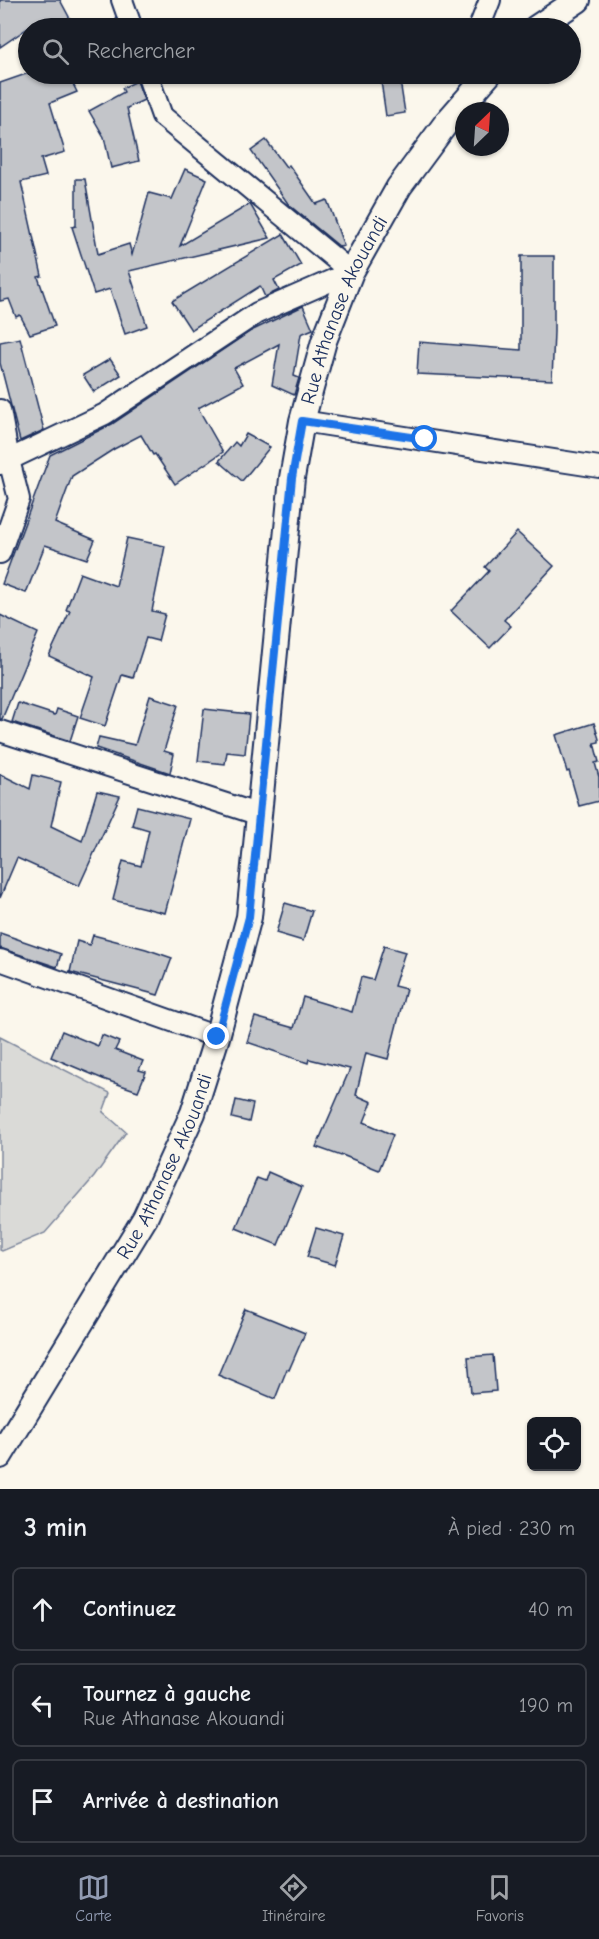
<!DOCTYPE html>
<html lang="fr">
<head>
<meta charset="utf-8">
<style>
  :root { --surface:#171b24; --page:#242831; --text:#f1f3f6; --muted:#9ea1a6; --line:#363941; --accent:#919bb2 }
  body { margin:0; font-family:"Comic Neue",sans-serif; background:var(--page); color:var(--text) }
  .controls { position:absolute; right:18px; bottom:18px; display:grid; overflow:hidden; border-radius:9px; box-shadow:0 2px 4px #0004 }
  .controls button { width:54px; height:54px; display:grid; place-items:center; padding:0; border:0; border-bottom:2px solid var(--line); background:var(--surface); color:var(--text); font:30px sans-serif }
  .compass { position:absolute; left:455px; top:102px; width:54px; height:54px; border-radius:50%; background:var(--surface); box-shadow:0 2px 4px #0004; rotate:25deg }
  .stop { position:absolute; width:18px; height:18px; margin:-14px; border:4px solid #1a73e8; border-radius:50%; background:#fff }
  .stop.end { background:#1a73e8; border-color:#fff; box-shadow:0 2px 6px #0008 }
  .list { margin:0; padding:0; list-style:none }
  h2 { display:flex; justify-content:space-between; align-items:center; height:78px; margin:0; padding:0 24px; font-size:26px }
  h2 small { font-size:20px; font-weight:400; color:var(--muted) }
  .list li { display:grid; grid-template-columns:39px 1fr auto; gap:18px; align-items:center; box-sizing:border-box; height:84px; margin:0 12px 12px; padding:0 12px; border:2px solid var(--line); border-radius:9px }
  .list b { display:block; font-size:22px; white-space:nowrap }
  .list p { margin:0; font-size:20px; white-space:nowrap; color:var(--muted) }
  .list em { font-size:20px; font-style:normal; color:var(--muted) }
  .icon { flex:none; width:33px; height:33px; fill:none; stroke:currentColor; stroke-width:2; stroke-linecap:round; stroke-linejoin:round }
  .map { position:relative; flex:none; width:599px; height:1489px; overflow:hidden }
  .search { position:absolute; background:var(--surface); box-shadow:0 2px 4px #0004; left:18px; right:18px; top:18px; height:66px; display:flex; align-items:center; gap:15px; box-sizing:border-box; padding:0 21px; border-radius:33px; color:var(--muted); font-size:22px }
  .sheet { height:366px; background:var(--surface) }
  nav { display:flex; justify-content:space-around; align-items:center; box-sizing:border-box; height:84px; border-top:2px solid var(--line); background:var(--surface); font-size:16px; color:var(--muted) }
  nav a { display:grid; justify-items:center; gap:3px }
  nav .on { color:var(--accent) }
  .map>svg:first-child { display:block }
  .green { fill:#dadad7; stroke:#7a849a; stroke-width:1.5 }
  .building { fill:#c3c5c9; stroke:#1b2f5e; stroke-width:1.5 }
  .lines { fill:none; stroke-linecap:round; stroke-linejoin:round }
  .minor-casing { stroke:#1b2f5e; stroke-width:24 }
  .tertiary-casing { stroke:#1b2f5e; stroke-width:28 }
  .minor { stroke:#fbf7ec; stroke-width:20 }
  .tertiary { stroke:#fbf7ec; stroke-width:24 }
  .route { stroke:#1a73e8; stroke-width:8 }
  .labels { text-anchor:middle; stroke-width:4.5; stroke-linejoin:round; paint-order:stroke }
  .street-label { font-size:20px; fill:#1b2f5e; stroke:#fbf7ec }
</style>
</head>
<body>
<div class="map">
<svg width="599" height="1489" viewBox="0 0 599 1489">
  <rect width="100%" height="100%" fill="#fbf7ec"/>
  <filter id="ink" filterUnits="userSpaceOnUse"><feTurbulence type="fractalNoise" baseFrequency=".0167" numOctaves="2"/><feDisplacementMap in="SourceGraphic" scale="12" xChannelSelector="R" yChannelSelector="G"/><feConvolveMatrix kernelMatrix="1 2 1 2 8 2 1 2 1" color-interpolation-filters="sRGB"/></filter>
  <g filter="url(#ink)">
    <path class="green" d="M0,1037l110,56 -7,19 23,20 -32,45 -49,56 -43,18 -2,-1z"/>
    <g class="building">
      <path d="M0,0h60l15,28h-20l-3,-7 -18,7h-6l-28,19z"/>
      <path d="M26,74h42l9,18 -27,11 15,49 -24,7 5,17 -25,6 21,94 -4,1 17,49 -25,8 -10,-19 -4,2 -7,-18 -9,2v-218z"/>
      <path d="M380,74h19l6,39 -19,3z"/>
      <path d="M137,81l7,19 -17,8 12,53 -28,7 -7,-31 -15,-26 35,-19 -2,-4z"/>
      <path d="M266,140l20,27 3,-2 27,39 11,-4 17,46 -4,1 -51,-42 -38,-54z"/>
      <path d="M185,169l22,10 -27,67 70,-42 20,34 -141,33 18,55 -22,8 -15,-45 -16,5 -22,-67 4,-1v-47h9l13,75 31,-10 3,11 17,-62 23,6z"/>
      <path d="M283,234l18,31 -27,15 5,10 -14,7 -5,-11 -69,44 -19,-29z"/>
      <path d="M521,256h33v76l-2,48 -135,-6 2,-32 102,8z"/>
      <path d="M303,306l10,23 -12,5 -7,42 5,2 -5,17 -22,-10 7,-41 -45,24 9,16 -45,24 25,44 -48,32 -20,-30 -2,1 -12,-20 -27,14 -42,27 -17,47 40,17 -8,19 -42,-14 -19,48 -24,-9 48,-129 62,-31 139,-93z"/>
      <path d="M20,338l24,92 -24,11 -20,-78v-21z"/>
      <path d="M110,359l11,16 -27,17 -11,-17z"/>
      <path d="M246,434l24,13 -28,34 -23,-20 16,-19 4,4z"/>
      <path d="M517,532l37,34 -50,54 7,6 -21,22 -39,-37 38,-40 -4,-4z"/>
      <path d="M127,538l38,8 -13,65 13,3 -7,27 -12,-3 -13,40 -11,-3 -17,51 -25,-8 14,-41 -45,-21 21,-45 -4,-1 14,-37 36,13z"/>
      <path d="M0,615l38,18 -36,86h-2z"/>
      <path d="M150,696l28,9 -14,46 10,3 -4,19 -74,-25 3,-11 36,8z"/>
      <path d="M18,703l37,12 2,-6 21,7 -8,25 -58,-19z"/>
      <path d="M204,709l45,5 -4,40 -18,-2 -2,12 -27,-3z"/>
      <path d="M594,723l5,16v3l-5,1 5,19 -4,1 4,14v24l-20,5 -10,-35 -2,1 -11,-37z"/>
      <path d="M0,774l30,15 3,-14 28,7 -10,44 31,15 15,-50 23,5 -41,90 -62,-28 -17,40z"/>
      <path d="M137,806l53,13 -25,94 -52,-13 10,-39 18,5 8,-36 -17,-5z"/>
      <path d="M285,903l27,8 -9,30 -27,-8z"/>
      <path d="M0,933l61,21 -4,13 -57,-19z"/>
      <path d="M93,935l53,14 26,9 -14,37 -88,-23 7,-31 13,4z"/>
      <path d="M384,946l21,6 -11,34 12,3 -18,70 -22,-6 -10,42 16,7 -8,20 29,13 -14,35 -37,-15 -1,1 -25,-9 34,-78 -41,-10 -1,4 -61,-21 8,-25 39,11 9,-31 49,15 9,-35 12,3z"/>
      <path d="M62,1031l36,15 4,-11 17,7 -4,8 28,11 -4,9 7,2 -8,19 -35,-12 -52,-22z"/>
      <path d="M236,1100l17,4 -4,18 -17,-4z"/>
      <path d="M268,1172l34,15 -24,58 -42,-17 21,-50 8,3z"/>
      <path d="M316,1228l28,8 -9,29 -28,-8z"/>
      <path d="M246,1309l59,24 -16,37 -2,-1 -12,30 -57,-24z"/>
      <path d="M493,1355l3,36 -25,2 -3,-36z"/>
    </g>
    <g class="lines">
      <g class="minor-casing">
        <g id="minor">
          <path d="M122,0l10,28"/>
          <path d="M479,28l11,-28"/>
          <path d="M0,410l9,50 10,39 -19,54"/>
          <path d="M302,421l297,46"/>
          <path d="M0,464l105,-50 152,-101 94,-41 -189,-156 -15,-42"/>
          <path d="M0,731l260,84"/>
          <path d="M0,960l217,77"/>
        </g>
      </g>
      <g class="tertiary-casing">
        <g id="tertiary">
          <path d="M536,28l42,-28"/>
          <path id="s1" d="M0,1456l145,-238 48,-105 24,-76 32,-120 43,-439 10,-57 22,-80 27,-69 48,-85 48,-65 42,-48"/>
        </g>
      </g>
      <use href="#minor" class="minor"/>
      <use href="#tertiary" class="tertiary"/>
    </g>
  </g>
  <g class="lines" filter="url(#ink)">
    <path class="route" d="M217,1037l32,-120 43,-439 10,-57 123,18"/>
  </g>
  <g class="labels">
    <g class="street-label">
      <text dy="7" stroke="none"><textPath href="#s1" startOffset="1216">Rue Athanase Akouandi</textPath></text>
      <text dy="7" stroke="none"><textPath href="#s1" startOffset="334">Rue Athanase Akouandi</textPath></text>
    </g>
  </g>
</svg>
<div class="controls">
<button><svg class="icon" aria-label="locate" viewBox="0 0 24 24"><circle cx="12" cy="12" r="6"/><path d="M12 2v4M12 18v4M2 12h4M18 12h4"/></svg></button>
</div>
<svg class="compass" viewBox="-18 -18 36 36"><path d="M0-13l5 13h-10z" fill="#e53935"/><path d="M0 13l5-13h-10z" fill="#9ea1a6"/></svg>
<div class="stop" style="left:425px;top:439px"></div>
<div class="stop end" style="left:217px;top:1037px"></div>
<div class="search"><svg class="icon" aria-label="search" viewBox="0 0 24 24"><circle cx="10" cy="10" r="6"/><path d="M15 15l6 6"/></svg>Rechercher</div>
</div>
<section class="sheet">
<h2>3 min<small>À pied · 230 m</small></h2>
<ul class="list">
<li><svg class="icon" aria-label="ahead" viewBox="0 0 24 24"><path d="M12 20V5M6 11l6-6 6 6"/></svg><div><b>Continuez</b></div><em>40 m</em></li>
<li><svg class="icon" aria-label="left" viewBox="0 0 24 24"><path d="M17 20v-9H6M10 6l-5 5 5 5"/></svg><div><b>Tournez à gauche</b><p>Rue Athanase Akouandi</p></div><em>190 m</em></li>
<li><svg class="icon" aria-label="arrive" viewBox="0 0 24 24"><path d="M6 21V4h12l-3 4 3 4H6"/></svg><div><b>Arrivée à destination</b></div></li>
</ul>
</section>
<nav>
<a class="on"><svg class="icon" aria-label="map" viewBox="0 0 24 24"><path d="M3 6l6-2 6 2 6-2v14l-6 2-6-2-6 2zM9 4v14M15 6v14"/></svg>Carte</a>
<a><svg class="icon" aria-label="directions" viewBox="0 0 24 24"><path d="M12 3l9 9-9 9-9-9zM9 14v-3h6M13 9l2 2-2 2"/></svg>Itinéraire</a>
<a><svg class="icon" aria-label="saved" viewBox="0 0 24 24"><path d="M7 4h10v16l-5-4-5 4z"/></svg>Favoris</a>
</nav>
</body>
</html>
